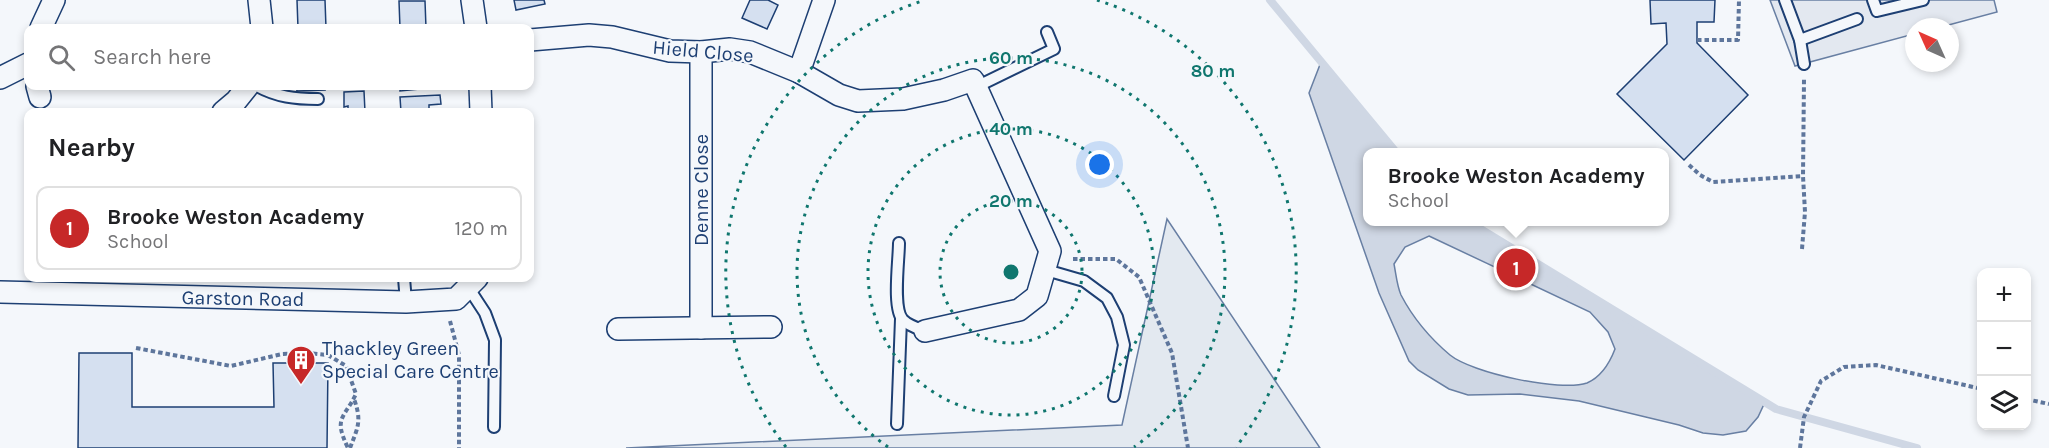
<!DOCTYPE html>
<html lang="en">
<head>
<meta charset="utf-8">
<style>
  :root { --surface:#fff; --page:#f2f2f2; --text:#202124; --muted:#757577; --line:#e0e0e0; --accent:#c62828 }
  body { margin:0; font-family:Karla,sans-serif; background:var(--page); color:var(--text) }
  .controls { position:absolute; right:18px; bottom:18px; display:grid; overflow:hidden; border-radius:12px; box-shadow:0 3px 9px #0003 }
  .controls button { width:54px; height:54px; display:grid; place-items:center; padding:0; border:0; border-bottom:2px solid var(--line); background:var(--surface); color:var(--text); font:30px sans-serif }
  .compass { position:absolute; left:1905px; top:18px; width:54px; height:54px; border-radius:50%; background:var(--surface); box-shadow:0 3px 9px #0003; rotate:315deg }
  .you { position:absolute; left:1100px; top:165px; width:21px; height:21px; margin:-15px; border:4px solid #fff; border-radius:50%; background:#1a73e8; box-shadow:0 0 0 9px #1a73e833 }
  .badge { display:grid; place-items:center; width:39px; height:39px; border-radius:50%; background:var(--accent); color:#fff; font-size:20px; font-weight:700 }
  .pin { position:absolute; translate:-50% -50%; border:3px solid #fff; box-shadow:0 2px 6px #0006 }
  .popup { position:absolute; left:1363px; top:148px; width:306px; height:78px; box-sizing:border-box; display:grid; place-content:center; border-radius:12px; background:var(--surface); filter:drop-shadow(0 2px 4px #0005); font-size:20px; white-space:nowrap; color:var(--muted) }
  .popup b { font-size:22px; color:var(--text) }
  .popup::after { content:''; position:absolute; left:50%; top:100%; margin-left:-12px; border:12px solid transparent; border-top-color:var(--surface) }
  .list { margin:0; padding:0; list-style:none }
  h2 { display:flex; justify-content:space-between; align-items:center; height:78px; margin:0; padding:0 24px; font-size:26px }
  h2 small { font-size:20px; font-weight:400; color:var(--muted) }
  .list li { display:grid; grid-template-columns:39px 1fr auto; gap:18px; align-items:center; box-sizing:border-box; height:84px; margin:0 12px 12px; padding:0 12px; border:2px solid var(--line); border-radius:12px }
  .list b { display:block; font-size:22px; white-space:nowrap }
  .list p { margin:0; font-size:20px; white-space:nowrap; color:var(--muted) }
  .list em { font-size:20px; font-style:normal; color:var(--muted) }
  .icon { flex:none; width:33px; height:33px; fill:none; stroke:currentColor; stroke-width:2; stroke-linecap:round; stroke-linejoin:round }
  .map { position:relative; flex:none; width:2049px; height:448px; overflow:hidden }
  .search { position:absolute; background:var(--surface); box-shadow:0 3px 9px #0003; left:24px; top:24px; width:510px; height:66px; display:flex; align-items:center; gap:15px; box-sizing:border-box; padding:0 21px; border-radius:12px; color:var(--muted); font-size:22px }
  .panel { position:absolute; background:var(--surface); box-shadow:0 3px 9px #0003; left:24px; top:108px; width:510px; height:174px; border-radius:12px }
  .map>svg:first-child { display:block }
  .green { fill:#e3e9f0; stroke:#687fa3; stroke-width:1.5 }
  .parking { fill:#e3e8f0; stroke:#687fa3; stroke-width:1.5 }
  .water { fill:#cfd7e4; stroke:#687fa3; stroke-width:1.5; fill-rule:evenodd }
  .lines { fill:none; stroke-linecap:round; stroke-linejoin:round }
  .stream { stroke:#cfd7e4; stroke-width:8 }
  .building { fill:#d5e0f0; stroke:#1d3f73; stroke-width:1.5 }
  .lane-casing { stroke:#1d3f73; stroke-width:14 }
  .street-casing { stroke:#1d3f73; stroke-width:24 }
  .path { stroke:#5e769c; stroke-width:4; stroke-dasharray:4.5 3; stroke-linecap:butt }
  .lane { stroke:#f4f7fb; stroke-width:10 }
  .street { stroke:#f4f7fb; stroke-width:21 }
  .ring { fill:none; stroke:#0f766e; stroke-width:3; stroke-dasharray:3 6 }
  .labels { text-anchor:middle; stroke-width:4.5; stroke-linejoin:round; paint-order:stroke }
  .street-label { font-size:20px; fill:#1d3f73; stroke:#f4f7fb }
  .poi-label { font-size:20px; fill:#1d3f73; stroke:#f4f7fb; text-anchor:start }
  .centre { fill:#0f766e; stroke:#f4f7fb; stroke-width:3 }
  .ring-label { font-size:18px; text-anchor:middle; font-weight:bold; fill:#0f766e; stroke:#f4f7fb; stroke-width:4.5; stroke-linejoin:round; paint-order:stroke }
</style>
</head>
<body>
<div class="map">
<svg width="2049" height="448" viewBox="0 0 2049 448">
  <rect width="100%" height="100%" fill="#f4f7fb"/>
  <path class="green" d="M1167,219l153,229h-694l496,-23z"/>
  <path class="parking" d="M1770,0h224l3,12 -56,15h-27v7l-119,32z"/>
  <path class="water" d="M1321,62l75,90h-28v70h101l296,180 -7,15 -12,14 -23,4 -20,-2 -24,-8 -100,-24 -59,-7 -52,1 -19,-6 -31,-19 -9,-9 -30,-68 -70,-200zM1429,236l161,76 18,20 7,17c-5,13 -14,28 -28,34 -27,9 -115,-10 -137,-28 -19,-16 -37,-37 -49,-60 -4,-9 -5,-21 -7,-31l11,-17z"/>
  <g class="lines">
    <g class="stream">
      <path d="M1270,0l126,152"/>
      <path d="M1469,222l307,187 141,39"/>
    </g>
  </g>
  <g class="building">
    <path d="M297,0h28l1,28h-28z"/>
    <path d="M514,0h30l1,4 -29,6z"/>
    <path d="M750,0h18l10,5 -11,24 -25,-11z"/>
    <path d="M1650,0h65l-1,22h-17v21l51,52 -64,65 -67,-66 50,-50 -1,-21 -15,1z"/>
    <path d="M399,1h26l1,27h-26z"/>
    <path d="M296,86h28l1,4 -28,1z"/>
    <path d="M400,86h40v1l-40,4z"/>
    <path d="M364,91l1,21h-17v-6l-4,1v-15z"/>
    <path d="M440,95l1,9 -12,1v7h-28l-1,-15z"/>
    <path d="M79,353h53v54h142l-1,-44h55l-1,85h-249z"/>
  </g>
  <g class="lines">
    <g class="lane-casing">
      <g id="lane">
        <path d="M1785,0l15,40 4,24"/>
        <path d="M1873,0l4,11 46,-11"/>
        <path d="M1800,40l57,-21"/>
        <path d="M257,86c20,11 38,13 61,13"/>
        <path d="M976,87l78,-38 -7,-17"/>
        <path d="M899,243c0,17 -7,66 4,77 6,6 14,8 22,11"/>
        <path d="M1046,270l38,11 23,17 10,19 7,28 -10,51"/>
        <path d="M404,278l2,24"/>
        <path d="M468,287l17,26 10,27 -1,87"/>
        <path d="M897,424l4,-105"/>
      </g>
    </g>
    <g class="street-casing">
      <g id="street">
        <path d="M259,0l3,28"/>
        <path d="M472,0l4,28"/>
        <path d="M41,28l13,-28"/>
        <path d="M530,40l59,-5 23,2 58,14 31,1 29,-3 20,3 49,20 40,23 19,6 45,-2 41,-9 29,-10 77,171 -13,45 -18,14 -94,21"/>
        <path d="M799,72l25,-72"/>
        <path d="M0,78l28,-14"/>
        <path d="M37,86l3,11"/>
        <path d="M480,86l1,26"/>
        <path d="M223,112l13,-11 12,-15"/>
        <path d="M0,292l406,10 50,-3 21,-21"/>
        <path d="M701,328v-276"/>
        <path d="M618,329l153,-2"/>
      </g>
    </g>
    <g class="path">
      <path d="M1697,40h41l1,-40"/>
      <path d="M1689,165l11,10 13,7 90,-6"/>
      <path d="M1802,249l3,-37 -2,-36 1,-97"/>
      <path d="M1073,259h43l23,18 33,76 16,95"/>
      <path d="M450,321l9,34v93"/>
      <path d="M136,348l95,18 51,-12 25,-1 21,2 18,11 10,28c-12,25 -23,23 -8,54"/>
      <path d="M2026,399l23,5"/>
      <path d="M350,448c8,-21 12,-27 4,-49"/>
      <path d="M1800,448l4,-31 17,-36 23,-14 32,-2 106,24"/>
    </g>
    <use href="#lane" class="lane"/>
    <use href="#street" class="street"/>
  </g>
  <g class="ring">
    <circle cx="1011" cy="272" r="71"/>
    <circle cx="1011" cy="272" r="143"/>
    <path d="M888 447A214 214 0 1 1 1134 447"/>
    <path d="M786 447A285 285 0 0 1 925 0M1097 0A285 285 0 0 1 1236 447"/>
  </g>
  <defs>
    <g id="building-pin" transform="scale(1.5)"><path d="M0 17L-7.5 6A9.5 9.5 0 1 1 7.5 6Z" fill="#c62828" stroke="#f4f7fb"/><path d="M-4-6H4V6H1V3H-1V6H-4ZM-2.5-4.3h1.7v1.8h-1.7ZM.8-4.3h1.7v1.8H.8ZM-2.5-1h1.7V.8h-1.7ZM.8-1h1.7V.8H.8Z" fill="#fff"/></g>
  </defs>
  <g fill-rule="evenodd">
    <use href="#building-pin" x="301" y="360"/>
  </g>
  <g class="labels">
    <g class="street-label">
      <text transform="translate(703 51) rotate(5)" y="7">Hield Close</text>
      <text transform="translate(701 190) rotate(-90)" y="7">Denne Close</text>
      <text transform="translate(243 298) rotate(1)" y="7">Garston Road</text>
    </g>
    <g class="poi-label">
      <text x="322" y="355">Thackley Green<tspan x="322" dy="23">Special Care Centre</tspan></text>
    </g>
  </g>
  <circle cx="1011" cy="272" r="9" class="centre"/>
  <g class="ring-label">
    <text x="1011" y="64">60 m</text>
    <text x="1213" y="77">80 m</text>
    <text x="1011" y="135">40 m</text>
    <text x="1011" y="207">20 m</text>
  </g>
</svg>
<div class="controls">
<button>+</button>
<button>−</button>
<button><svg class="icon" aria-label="layers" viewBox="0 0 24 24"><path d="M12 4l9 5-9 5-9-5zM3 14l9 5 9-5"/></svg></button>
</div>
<svg class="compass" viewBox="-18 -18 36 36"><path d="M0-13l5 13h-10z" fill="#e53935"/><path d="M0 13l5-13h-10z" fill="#757577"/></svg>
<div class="you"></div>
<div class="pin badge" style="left:1516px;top:268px">1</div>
<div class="popup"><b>Brooke Weston Academy</b>School</div>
<div class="search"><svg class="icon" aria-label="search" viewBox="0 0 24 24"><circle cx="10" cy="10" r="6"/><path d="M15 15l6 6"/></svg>Search here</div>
<section class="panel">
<h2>Nearby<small></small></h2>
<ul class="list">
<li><span class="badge">1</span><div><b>Brooke Weston Academy</b><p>School</p></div><em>120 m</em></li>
</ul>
</section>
</div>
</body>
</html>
